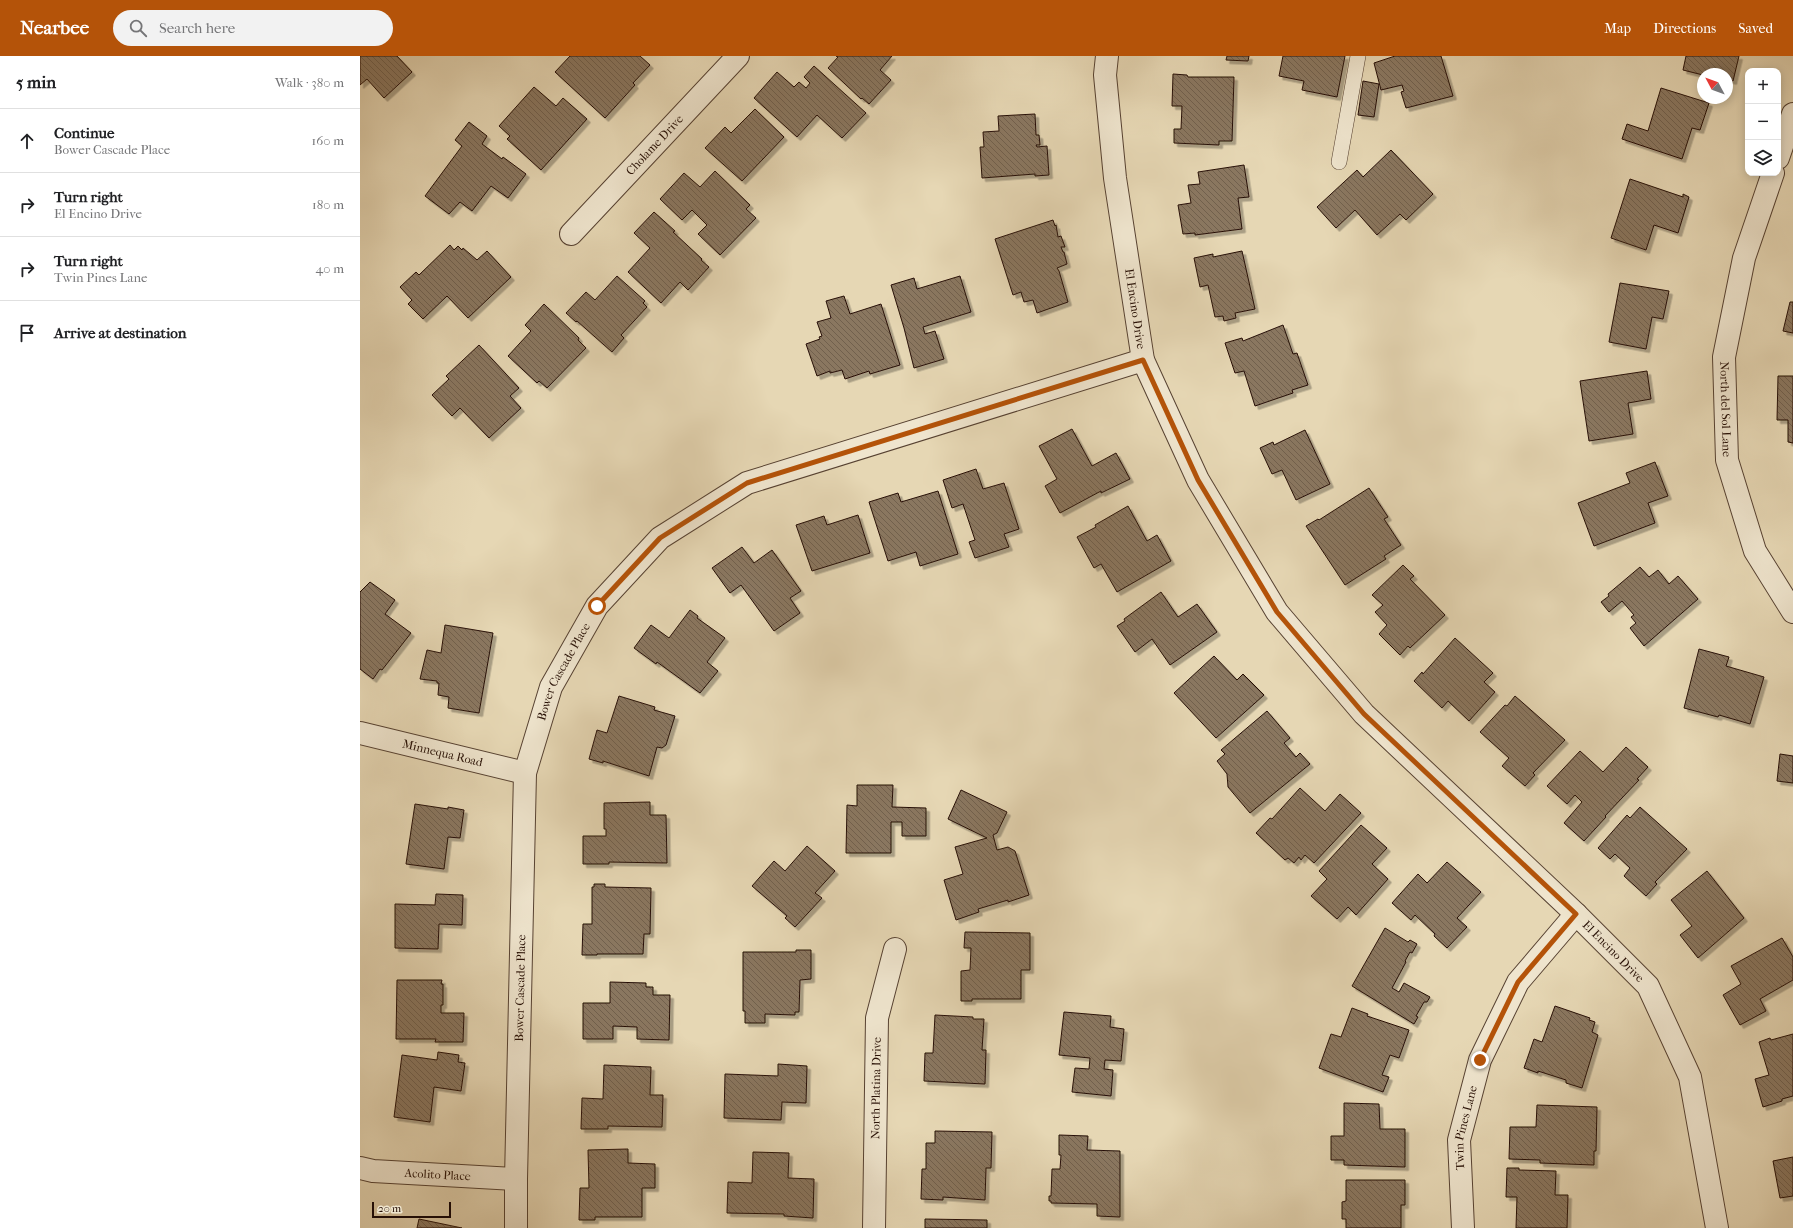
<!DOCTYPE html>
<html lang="en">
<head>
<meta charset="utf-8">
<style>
  :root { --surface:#fff; --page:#f2f2f2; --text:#202124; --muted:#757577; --line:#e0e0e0; --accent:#b45309 }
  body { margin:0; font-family:"IM FELL French Canon",serif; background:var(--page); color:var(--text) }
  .controls { position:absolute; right:12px; top:12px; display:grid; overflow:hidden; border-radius:8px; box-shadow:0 2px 10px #0003 }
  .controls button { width:36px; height:36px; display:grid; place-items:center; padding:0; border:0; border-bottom:1px solid var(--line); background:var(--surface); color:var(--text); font:20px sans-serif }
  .compass { position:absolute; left:1337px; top:12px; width:36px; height:36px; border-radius:50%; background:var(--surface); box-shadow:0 2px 10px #0003; rotate:311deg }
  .scale { position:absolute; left:12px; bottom:10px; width:79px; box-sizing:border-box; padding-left:4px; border:2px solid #271006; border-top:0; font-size:11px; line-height:14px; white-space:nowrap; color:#271006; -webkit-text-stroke:3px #efe5ce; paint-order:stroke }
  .stop { position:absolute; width:12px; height:12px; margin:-9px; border:3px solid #b45309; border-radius:50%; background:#fff }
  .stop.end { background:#b45309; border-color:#fff; box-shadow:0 1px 4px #0008 }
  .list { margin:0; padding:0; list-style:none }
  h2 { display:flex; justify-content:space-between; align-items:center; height:52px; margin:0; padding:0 16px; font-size:17px }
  h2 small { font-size:13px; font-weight:400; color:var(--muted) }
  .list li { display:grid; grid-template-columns:26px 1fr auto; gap:12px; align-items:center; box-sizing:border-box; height:64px; padding:0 16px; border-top:1px solid var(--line) }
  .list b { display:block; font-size:15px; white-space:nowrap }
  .list p { margin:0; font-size:13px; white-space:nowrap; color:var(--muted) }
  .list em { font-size:13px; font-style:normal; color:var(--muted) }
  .icon { flex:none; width:22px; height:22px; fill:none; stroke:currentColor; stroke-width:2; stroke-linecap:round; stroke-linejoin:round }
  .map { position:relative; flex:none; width:1433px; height:1172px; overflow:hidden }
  header { display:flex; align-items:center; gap:24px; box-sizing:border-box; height:56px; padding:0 20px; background:var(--accent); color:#fff }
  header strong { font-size:19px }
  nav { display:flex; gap:22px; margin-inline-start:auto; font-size:14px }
  .search { width:280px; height:36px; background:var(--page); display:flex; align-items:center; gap:10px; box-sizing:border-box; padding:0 14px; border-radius:22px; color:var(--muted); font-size:15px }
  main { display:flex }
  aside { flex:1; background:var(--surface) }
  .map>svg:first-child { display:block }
  .building { fill:url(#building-back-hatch); stroke:#271006; filter:url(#shadow) }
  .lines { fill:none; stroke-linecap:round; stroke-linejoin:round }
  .lane-casing { stroke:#574232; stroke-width:16 }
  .street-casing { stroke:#574232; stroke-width:24 }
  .lane { stroke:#efe5ce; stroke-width:15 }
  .street { stroke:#efe5ce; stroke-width:22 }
  .route { stroke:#b45309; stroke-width:5 }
  .labels { text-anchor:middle; stroke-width:3; stroke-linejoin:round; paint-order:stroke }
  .street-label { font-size:12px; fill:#271006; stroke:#efe5ce }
</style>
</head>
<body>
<header>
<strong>Nearbee</strong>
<div class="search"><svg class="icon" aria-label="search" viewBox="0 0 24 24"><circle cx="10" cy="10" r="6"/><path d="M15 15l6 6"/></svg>Search here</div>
<nav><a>Map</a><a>Directions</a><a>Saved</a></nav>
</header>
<main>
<aside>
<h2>5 min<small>Walk · 380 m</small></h2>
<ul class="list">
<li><svg class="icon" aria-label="ahead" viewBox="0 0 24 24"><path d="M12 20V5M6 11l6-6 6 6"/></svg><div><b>Continue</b><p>Bower Cascade Place</p></div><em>160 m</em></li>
<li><svg class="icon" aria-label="right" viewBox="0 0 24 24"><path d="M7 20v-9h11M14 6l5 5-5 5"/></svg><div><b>Turn right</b><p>El Encino Drive</p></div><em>180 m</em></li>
<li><svg class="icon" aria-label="right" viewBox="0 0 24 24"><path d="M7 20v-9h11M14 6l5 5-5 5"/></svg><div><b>Turn right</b><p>Twin Pines Lane</p></div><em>40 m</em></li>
<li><svg class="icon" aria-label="arrive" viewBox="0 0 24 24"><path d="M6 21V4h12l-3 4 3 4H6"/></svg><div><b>Arrive at destination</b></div></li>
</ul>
</aside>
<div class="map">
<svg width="1433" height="1172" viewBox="0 0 1433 1172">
  <defs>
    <pattern id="building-back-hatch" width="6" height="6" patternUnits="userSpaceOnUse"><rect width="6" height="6" fill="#8a7760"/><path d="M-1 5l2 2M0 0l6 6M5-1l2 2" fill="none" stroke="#71604d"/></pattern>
    <filter id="shadow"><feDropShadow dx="3.5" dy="3.5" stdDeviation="0" flood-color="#0004"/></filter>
  </defs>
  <rect width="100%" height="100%" fill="#e6d7b4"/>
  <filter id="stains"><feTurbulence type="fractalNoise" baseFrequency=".005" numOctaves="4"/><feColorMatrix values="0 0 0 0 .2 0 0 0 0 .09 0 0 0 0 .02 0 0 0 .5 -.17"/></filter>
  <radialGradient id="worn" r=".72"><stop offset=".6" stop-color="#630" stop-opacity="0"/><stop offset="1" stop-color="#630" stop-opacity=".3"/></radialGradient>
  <g class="building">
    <path d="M0,0h37l15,16 -28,26 -17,-19 -7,6z"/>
    <path d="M210,0h70l10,9 -17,18 2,2 -30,33 -50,-46z"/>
    <path d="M476,0h56l-12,14 11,10 -22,24 -7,-6 -1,1 -33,-31 10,-11z"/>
    <path d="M867,0h22l-1,5 -22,-1z"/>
    <path d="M923,0h62l-8,41 -35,-7 2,-9 -25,-5z"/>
    <path d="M1035,0h46l12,40 -47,12 -5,-16 3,-1 -2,-6 -21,5 -7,-27z"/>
    <path d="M1326,0h53l-6,25 -6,-2v-5l-24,1 -20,-5z"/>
    <path d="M454,10l52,47 -24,25 -25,-23 -20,22 -43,-39 23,-26 17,15 5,-5 7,6 4,-5 -6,-6z"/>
    <path d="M813,18l14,1 1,2h46l-2,64h-13v4l-45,-2v-14h7l1,-23h-10z"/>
    <path d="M1003,25l16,3 -5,33 -16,-2z"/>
    <path d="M174,31l22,19 7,-8 24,21 -46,51 -34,-31 3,-3 -11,-10z"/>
    <path d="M1301,32l48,15 -9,27 -8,-2 -10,31 -60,-20 5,-15 21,7z"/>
    <path d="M395,53l29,28 -42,44 -37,-33 20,-21 6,6z"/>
    <path d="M675,58l1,21h3l1,10h-4l1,2 10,-1 2,29 -14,1v-2l-53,4 -2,-31h4l-1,-15 16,-1 -1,-15z"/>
    <path d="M109,66l18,14 -5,8 20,15 1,-2 23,17 -18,24 -17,-12 -19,25 -12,-9 -11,12 -24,-18 37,-50 -7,-6z"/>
    <path d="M1031,94l42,44 -27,26 -6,-6 -23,21 -22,-25 -19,18 -19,-21 40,-37 6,7z"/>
    <path d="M884,109l5,32 -11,1 4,31 -47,6v-2l-12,1 -5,-29 13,-2 -3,-18 12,-1 -2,-12z"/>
    <path d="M355,115l35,34 -4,4 10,9 -36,37 -22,-21 9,-9 -15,-15 -10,10 -22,-21 24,-26 16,14z"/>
    <path d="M1270,123l53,18v-3l6,3 -11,36 -24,-8 -8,25 -35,-12z"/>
    <path d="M294,156l21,19 -2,1 29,27 -1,1 8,7 -21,23 -8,-8 -19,21 -33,-31 22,-24 -16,-15z"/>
    <path d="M693,164l2,6 1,-1 2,12 3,-1 4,11h-4l2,5h1l3,12 -10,4 2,3 9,31 -31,11 -4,-13 -9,2 -3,-10 -8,3 -18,-56z"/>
    <path d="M90,189l4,5 4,-4 4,4 1,-2 14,12 10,-9 24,26 -43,41 -21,-22 -24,23 -15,-15 4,-4 -12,-13 16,-15 3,3z"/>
    <path d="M882,195l13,58 -20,4 1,5 -12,3 -1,-5 -8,1 -7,-32 -8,2 -6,-29 19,-4v3z"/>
    <path d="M257,220l28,25 -2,2 4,4 -26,28 3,3 -12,14 -35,-31 -1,1 -10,-9 20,-21 9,8z"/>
    <path d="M600,220l11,36 -48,15 2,7 10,-3 9,28 -30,9 -10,-40 -13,-43 23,-7 3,11z"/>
    <path d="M1260,227l49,8 -6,28 -11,-2 -6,32 -37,-7z"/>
    <path d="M484,240l6,18 31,-10 19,61 -30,9 -1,-3 -24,8 -3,-9 -12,3v-2l-13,5 -11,-32 14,-5 -1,-2 3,-1 -5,-14 14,-4 -5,-17z"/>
    <path d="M1430,246h3v31l-10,-2z"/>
    <path d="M184,248l35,34 -1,2 8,8 -39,40 -8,-7 -2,2 -29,-27 23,-25 -6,-6z"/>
    <path d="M923,269l10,29 4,-1 11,32 -16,5 1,3 -38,13 -11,-35 -9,2 -10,-30 17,-5 1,3z"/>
    <path d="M119,289l40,43 -9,8 11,12 -32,30 -29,-30 -8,8 -20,-21 17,-16 -3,-3z"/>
    <path d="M1287,315l4,28 -23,4 5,31 -44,7 -9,-60z"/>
    <path d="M1418,320h15v67l-5,-1v-22h-11z"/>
    <path d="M712,373l20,37 24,-13 14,26 -29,14v-2l-41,22 -15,-27 12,-7 -18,-33z"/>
    <path d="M945,374l25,54 -34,16 -14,-30 -10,4 -12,-26 13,-6 1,3z"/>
    <path d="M1295,406l13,34 -20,7 7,20 -61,23 -16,-43 52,-20 -4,-10z"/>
    <path d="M616,413l7,20 21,-6 15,46 -15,5 5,13 -34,11 -6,-16 6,-2 -12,-36 -11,4 -9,-28z"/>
    <path d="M1009,432l19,29 -4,2 17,26 -17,11 2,3 -41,26 -39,-59 12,-7 1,1z"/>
    <path d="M578,435l20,63 -38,12 -4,-14 -28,9 -19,-59 29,-9 3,9z"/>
    <path d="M768,450l19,35 10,-6 14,26 -54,31 -16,-28 -7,4 -17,-31 19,-10 -1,-2z"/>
    <path d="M498,459l12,38 -58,18 -16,-46 28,-9 3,9z"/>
    <path d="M382,491l12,16 18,-13 29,41 -11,7 10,15 -26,18 -33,-46 -11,8 -18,-25z"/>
    <path d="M1043,509l11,11 -4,3 35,36 -35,33 -2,-2 -8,9 -21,-21 8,-9 -12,-13 8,-7 -11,-10z"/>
    <path d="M1280,511l9,10 9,-7 11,14 9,-8 20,23 -54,47 -14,-18 6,-5 -5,-6 3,-2 -12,-14 -13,11 -8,-10 8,-6 -1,-2z"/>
    <path d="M10,526l25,18 -10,14 26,19 -29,37 -2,-1 -7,10 -13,-10v-77z"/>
    <path d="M801,536l17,25 19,-13 20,28 -47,33 -18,-26 -17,13 -18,-26 8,-5 -1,-2z"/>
    <path d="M330,554l8,6 -1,2 28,20 -18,24 11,9 -18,22 -43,-31 -1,2 -22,-16 17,-23 18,13z"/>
    <path d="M85,569l48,8 -14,80 -31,-5 1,-11 -11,-2 1,-12h-2v-2l-17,-2 7,-29 14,3z"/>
    <path d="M1095,582l38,35 -9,9 11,10 -26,29 -21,-20 -6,7 -28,-27 8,-9 1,2z"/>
    <path d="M1339,593l30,8 -3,9 38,11 -14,47 -31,-9 -1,2 -34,-9z"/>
    <path d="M854,600l23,24 6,-6 21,21 -48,43 -42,-45z"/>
    <path d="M259,640l36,11 -1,3 21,6 -9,29 -4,3 -5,-1 -8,29 -46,-15v2l-14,-4 8,-29 10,3z"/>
    <path d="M1155,640l50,44 -32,33 2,2 -10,11 -23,-20 7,-8 -29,-26 25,-27 2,1z"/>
    <path d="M907,655l23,27 -6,5 12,14 4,-4 10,11 -60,49 -22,-26 -1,-13 -10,-13 8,-7 -4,-4z"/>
    <path d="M1266,691l22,20 -11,12 2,1 -34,36 1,1 -22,24 -20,-18 18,-21 -7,-7 -8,9 -20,-18 33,-35 23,21z"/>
    <path d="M1420,698l13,2v27l-16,-2z"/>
    <path d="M497,729h36l-1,22 34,1v28h-24v-14h-11v31h-45l1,-48 10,1z"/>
    <path d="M940,732l25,23 15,-17 21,19 -47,50 -9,-8 -4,5 -2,-3 -5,6 -6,-5 -3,2 -29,-27 14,-15 2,1z"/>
    <path d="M601,734l46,22 -10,21 -4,2 4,15 11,-3 7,4 14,44 -21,7v-2l-30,9 1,3 -23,8 -12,-40 19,-6 -8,-27 32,-9 -39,-19z"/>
    <path d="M290,746v13h16l1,48 -58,-1v2h-26v-28h23v-7h-2v-26z"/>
    <path d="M55,748l33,5v-2l16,3 -4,28 -12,-1 -4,32 -38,-5z"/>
    <path d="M1280,751l47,42 -32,33 2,2 -11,12 -22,-20 6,-8 -15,-14 -5,5 -12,-11 29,-33 3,3z"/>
    <path d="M1001,769l26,23 -15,16 16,15 -32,36 -8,-8 -11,12 -26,-23 16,-17 -8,-8z"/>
    <path d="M447,790l28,25 -20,22 7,5 -27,29 -10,-9 2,-2 -35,-30 22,-25 11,10z"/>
    <path d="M1087,806l34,30 -24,26 10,9 -20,21 -13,-12 1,-2 -20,-19 -4,5 -19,-17 26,-29 9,9z"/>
    <path d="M1347,815l37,47 -46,40 -18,-23 12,-9 -21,-26z"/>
    <path d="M234,828h11v3l46,1 -1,46h-6l-1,20h-46v1h-15l1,-31h9v-37h2z"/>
    <path d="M76,838l27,1 -1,30 -23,-1 -1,25 -43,-1v-44l40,1z"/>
    <path d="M1025,872l23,14 2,-2 7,4 -5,9 -2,-1 -5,9 1,1 -14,26 7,4 5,-9 26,14 -3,5h-3l-8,14 2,1 -4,7 -62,-38z"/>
    <path d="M605,876l65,1v37h-9v29h-49v2h-11v-30l9,-1 1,-22h-7z"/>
    <path d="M1422,882l11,19v23l-33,19 6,12 -26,14 -17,-30 18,-11 -10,-18z"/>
    <path d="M436,894h15v29l-11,1 -1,32h-4v3l-30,-1v9h-20v-12h-2v-59h53z"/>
    <path d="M37,924h45l-1,4h2v21h-2v8h23l-1,29h-28l1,-3h-40z"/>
    <path d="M250,926l36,1v4h7v8h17l-1,45 -32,-1v-12l-24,-1v13h-30v-36h27z"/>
    <path d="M1195,950l35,12 -1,2 6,2 -3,10 6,3 -16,53 -16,-5v-3l-28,-9v2l-14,-5 10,-29 8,3z"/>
    <path d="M992,952l16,6 -1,2 42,14 -10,28 -9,-3 -8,20 7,2 -6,15 -64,-24 12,-34 10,3z"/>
    <path d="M704,956l47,4 -1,11 14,2 -3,32 -16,-1 -1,9 9,1 -2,26 -39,-4 3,-24 14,1 1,-11 -31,-3z"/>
    <path d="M575,959l38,2v2h11l-2,31h4l-1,34 -61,-3 1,-28h8z"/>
    <path d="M1433,978v62l-11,3v2l-19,6 -8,-28 14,-4 -10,-33 11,-4 1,2z"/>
    <path d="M78,996l21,3 -1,7 7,1 -4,28 -27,-4 -4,35 -36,-5 8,-62 35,5z"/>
    <path d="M418,1008l29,2 -1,37 -24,-1 -1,18 -57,-2 1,-44 53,2z"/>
    <path d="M244,1009l47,2 -1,28h13l-1,32 -54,-1v3h-27l1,-31 21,1z"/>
    <path d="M984,1047l35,1 1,25h25v38l-61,-2v-5h-13v-24h13z"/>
    <path d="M1177,1049l60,2 -1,44h-2v14l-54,-2v-3l-31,-1 1,-32h26z"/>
    <path d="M575,1075l57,1 -1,36h-5l-1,32 -42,-3v3l-22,-1 1,-30h4v-26h9z"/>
    <path d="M699,1079l29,1 -1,14 33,1v66l-23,-1v-12l-46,-1v-2h-2v-5h2l1,-27h8l1,-14h-2z"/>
    <path d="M268,1093v14l27,1v24h-13v29h-47v3h-16l1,-32h9l-1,-38z"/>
    <path d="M393,1096l36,1 -1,25 26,1 -1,39 -29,-2v-2l-57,-1 1,-31 24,1z"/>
    <path d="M1433,1101v39l-13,2 -7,-37z"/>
    <path d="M1147,1112h12v2l37,1 -1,24h13l-1,33h-51l1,-31h-11z"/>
    <path d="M986,1124h59v25h-4v23h-55v-9h-4v-17l4,-1z"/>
    <path d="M59,1163l43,9h-45z"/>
    <path d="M565,1163l62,1v8h-62z"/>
  </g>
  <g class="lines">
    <g class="lane-casing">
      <path id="lane" d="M979,106l19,-106"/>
    </g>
    <g class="street-casing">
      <g id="street">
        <path id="s1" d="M747,0l-2,19 10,103 28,182 55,120 79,132 87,102 212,200 72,72 42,91 27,151"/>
        <path d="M1418,102l15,-44"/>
        <path id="s2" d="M1413,117l-29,85 -20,99 3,103 28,91 38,61"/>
        <path id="s3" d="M211,178l167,-178"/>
        <path id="s4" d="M0,677l165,40"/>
        <path id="s5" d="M0,1112l13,3 143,8"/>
        <path id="s6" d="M156,1172v-49l9,-406 26,-86 46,-81 63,-68 87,-55 396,-123"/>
        <path id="s7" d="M514,1172l3,-210 18,-69"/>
        <path id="s8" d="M1103,1172l-4,-88 21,-80 38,-78 58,-68"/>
      </g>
    </g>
    <use href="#lane" class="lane"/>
    <use href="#street" class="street"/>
  </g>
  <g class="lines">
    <path class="route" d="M237,550l63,-68 87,-55 396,-123 55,120 79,132 87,102 212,200 -58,68 -38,78"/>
  </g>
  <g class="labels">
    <g class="street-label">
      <text dy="4" stroke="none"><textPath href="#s3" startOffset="122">Cholame Drive</textPath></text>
      <text dy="4" stroke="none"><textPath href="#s1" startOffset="255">El Encino Drive</textPath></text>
      <text dy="4" stroke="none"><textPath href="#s2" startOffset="243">North del Sol Lane</textPath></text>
      <text dy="4" stroke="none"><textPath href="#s6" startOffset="564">Bower Cascade Place</textPath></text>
      <text dy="4" stroke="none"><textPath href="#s4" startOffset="85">Minnequa Road</textPath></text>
      <text dy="4" stroke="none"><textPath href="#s1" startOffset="1071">El Encino Drive</textPath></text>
      <text dy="4" stroke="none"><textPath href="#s6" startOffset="240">Bower Cascade Place</textPath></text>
      <text dy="4" stroke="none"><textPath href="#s7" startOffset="140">North Platina Drive</textPath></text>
      <text dy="4" stroke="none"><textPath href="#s8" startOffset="101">Twin Pines Lane</textPath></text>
      <text dy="4" stroke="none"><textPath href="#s5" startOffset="78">Acolito Place</textPath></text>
    </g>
  </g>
  <rect width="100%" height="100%" filter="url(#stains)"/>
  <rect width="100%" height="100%" fill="url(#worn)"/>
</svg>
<div class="controls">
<button>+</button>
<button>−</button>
<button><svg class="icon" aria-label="layers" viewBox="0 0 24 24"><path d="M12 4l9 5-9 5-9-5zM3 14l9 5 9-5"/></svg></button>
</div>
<svg class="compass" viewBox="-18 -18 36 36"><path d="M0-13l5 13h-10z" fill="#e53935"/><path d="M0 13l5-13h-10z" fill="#757577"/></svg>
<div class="scale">20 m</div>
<div class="stop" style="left:237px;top:550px"></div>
<div class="stop end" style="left:1120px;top:1004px"></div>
</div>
</main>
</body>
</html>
